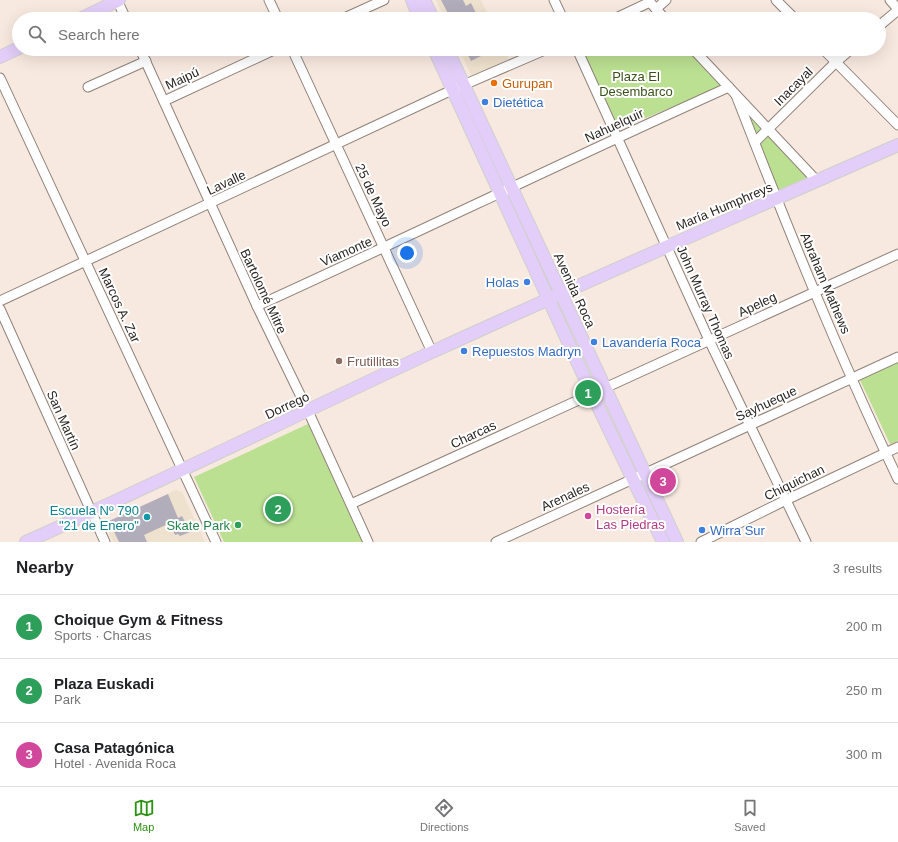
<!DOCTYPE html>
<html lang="en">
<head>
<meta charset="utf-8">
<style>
  :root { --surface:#fff; --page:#f6f6f6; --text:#202124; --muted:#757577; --line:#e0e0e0; --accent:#2b9111 }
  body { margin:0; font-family:Helvetica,sans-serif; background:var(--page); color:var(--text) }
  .you { position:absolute; left:407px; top:253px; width:14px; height:14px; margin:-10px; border:3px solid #fff; border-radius:50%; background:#1a73e8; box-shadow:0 0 0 6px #1a73e833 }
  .badge { display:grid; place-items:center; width:26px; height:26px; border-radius:50%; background:var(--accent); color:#fff; font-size:13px; font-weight:700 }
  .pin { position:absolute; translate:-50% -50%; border:2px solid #fff; box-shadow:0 1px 4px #0006 }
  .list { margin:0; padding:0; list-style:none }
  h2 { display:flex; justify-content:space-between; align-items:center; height:52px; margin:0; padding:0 16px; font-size:17px }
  h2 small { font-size:13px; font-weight:400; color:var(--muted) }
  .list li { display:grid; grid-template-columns:26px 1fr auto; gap:12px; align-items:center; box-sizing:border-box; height:64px; padding:0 16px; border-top:1px solid var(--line) }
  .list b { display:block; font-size:15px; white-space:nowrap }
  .list p { margin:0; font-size:13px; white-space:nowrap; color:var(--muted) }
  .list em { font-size:13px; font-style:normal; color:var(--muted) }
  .icon { flex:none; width:22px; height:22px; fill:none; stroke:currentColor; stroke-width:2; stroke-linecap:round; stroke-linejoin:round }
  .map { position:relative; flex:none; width:898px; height:542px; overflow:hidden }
  .search { position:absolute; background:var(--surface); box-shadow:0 4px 16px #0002; left:12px; right:12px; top:12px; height:44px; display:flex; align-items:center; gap:10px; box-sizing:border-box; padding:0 14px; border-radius:22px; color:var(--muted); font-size:15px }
  .sheet { height:244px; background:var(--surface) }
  nav { display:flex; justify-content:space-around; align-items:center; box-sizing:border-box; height:56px; border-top:1px solid var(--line); background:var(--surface); font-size:11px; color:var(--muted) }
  nav a { display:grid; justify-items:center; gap:2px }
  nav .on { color:var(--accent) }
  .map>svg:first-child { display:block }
  .education { fill:#eee1cd }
  .green { fill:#bbe091 }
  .building { fill:#b2adbb }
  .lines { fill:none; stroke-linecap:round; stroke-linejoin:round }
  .minor-casing { stroke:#90827a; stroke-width:11 }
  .major-casing { stroke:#d0cfce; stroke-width:14 }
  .minor { stroke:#fff; stroke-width:9 }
  .major { stroke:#e2cef8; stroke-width:12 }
  .food-dot { fill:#e8710a; stroke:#fff; stroke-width:1.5 }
  .shop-dot { fill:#3f7fe0; stroke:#fff; stroke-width:1.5 }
  .education-dot { fill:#8d6e63; stroke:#fff; stroke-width:1.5 }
  .hotel-dot { fill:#d1479c; stroke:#fff; stroke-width:1.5 }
  .culture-dot { fill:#0f9aa8; stroke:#fff; stroke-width:1.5 }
  .leisure-dot { fill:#2e9e5b; stroke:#fff; stroke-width:1.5 }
  .labels { text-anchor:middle; stroke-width:4; stroke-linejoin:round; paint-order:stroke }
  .park-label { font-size:13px; fill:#3b521b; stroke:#fff }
  .street-label { font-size:13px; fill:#2b2622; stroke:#fff }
  .food-label { font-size:13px; fill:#c56008; stroke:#fff; text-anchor:start }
  .shop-label { font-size:13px; fill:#366cbe; stroke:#fff; text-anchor:start }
  .education-label { font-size:13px; fill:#785e54; stroke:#fff; text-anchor:start }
  .hotel-label { font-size:13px; fill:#b23c85; stroke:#fff; text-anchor:start }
  .culture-label { font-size:13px; fill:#0d838f; stroke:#fff; text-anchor:end }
  .leisure-label { font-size:13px; fill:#27864d; stroke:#fff; text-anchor:end }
</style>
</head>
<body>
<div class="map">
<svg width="898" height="542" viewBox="0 0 898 542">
  <rect width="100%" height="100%" fill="#f8e9e0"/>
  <g class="education">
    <path d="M436,0h45l9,19h-45z"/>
    <path d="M459,49h45l5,10 -37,18z"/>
    <path d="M176,490l6,2 23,50h-92l-4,-9v-12z"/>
  </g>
  <g class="green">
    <path d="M652,12l7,7h-26z"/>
    <path d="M581,49h107l35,37 -104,43z"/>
    <path d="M747,112l13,14v6l-2,1h-3z"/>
    <path d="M768,136l42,43 -31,15 -20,-50z"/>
    <path d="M898,362v79l-8,3 -30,-64z"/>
    <path d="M308,424l55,118h-139l-30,-65z"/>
  </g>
  <g class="building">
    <path d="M441,0h22l3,6 5,-3 7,14 -5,2h-22z"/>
    <path d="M465,49h20l2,4 -16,8z"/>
    <path d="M168,494l10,24 4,-2 8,16 -10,4 -2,-2 -3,1 -5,-12 -26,12 3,7h-28l-10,-21z"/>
  </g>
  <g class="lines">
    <g class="minor-casing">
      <g id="minor">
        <path d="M117,0l9,19"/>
        <path d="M269,0l9,19"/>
        <path d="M554,0l9,19"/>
        <path d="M648,0l17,19"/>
        <path d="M776,0l19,19"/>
        <path d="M890,0l8,9"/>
        <path d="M656,9l10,-9"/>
        <path d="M342,19l42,-19"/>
        <path d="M614,19l36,-17"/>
        <path d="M879,26l19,-16"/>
        <path d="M140,49l117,257 51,105 60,131"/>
        <path d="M292,49l140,303"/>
        <path d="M577,49l132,291 97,202"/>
        <path d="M693,49l124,132"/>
        <path d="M823,49l75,76"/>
        <path d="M0,78l216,464"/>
        <path d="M88,87l58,-26"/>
        <path d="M736,95c50,129 102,259 162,384"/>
        <path d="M164,101l112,-52"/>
        <path d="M755,142l81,-80 15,-13"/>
        <path d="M0,301l452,-211 95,-41"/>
        <path d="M257,306c158,-72 314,-148 472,-219"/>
        <path d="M0,309l105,233"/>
        <path d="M351,504l547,-250"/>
        <path d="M496,542l402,-185"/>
        <path d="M701,542l85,-42 112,-53"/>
      </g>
    </g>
    <g class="major-casing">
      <g id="major">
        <path d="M412,0l8,19"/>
        <path d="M424,0l9,19"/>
        <path d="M80,19l39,-19"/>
        <path d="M434,49l158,345 71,148"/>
        <path d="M447,49l230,493"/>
        <path d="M0,57l19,-9"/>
        <path d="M26,542c136,-61 270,-127 406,-190 154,-71 310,-138 466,-207"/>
      </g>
    </g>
    <use href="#minor" class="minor"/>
    <use href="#major" class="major"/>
  </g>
  <circle class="food-dot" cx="494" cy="83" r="4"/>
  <g class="shop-dot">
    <circle cx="485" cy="102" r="4"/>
    <circle cx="527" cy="282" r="4"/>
    <circle cx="594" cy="342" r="4"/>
    <circle cx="464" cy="351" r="4"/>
    <circle cx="702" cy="530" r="4"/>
  </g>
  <circle class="education-dot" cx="339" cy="361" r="4"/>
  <circle class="hotel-dot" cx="588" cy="516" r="4"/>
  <circle class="culture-dot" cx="147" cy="517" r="4"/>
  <circle class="leisure-dot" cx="238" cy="525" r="4"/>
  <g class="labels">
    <g class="park-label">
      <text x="636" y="81">Plaza El<tspan x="636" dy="15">Desembarco</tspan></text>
    </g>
    <g class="street-label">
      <text transform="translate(182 78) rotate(-25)" y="5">Maipú</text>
      <text transform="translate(793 86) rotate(-45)" y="5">Inacayal</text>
      <text transform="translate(614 125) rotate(-25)" y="5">Nahuelquir</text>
      <text transform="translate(226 182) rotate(-25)" y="5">Lavalle</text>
      <text transform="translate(374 195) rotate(65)" y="5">25 de Mayo</text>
      <text transform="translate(724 206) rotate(-23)" y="5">María Humphreys</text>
      <text transform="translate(346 251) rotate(-24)" y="5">Viamonte</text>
      <text transform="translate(826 283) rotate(67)" y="5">Abraham Mathews</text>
      <text transform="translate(575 290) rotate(65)" y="5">Avenida Roca</text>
      <text transform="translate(264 291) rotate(65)" y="5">Bartolomé Mitre</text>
      <text transform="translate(706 302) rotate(66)" y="5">John Murray Thomas</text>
      <text transform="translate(757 304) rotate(-25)" y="5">Apeleg</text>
      <text transform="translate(120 305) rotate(65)" y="5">Marcos A. Zar</text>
      <text transform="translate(766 403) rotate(-25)" y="5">Sayhueque</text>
      <text transform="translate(287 405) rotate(-25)" y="5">Dorrego</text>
      <text transform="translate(64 420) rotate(66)" y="5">San Martín</text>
      <text transform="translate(473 434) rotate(-25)" y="5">Charcas</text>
      <text transform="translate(794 482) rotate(-26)" y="5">Chiquichan</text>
      <text transform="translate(565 496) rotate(-25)" y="5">Arenales</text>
    </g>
    <g class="food-label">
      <text x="502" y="88">Gurupan</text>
    </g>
    <g class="shop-label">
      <text x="493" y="107">Dietética</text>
      <text x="519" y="287" text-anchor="end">Holas</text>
      <text x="602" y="347">Lavandería Roca</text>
      <text x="472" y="356">Repuestos Madryn</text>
      <text x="710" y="535">Wirra Sur</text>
    </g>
    <g class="education-label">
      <text x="347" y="366">Frutillitas</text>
    </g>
    <g class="hotel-label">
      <text x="596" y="514">Hostería<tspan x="596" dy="15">Las Piedras</tspan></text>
    </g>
    <g class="culture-label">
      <text x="139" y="515">Escuela Nº 790<tspan x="139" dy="15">"21 de Enero"</tspan></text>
    </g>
    <g class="leisure-label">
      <text x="230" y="530">Skate Park</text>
    </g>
  </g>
</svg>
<div class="you"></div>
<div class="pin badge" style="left:588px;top:393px;background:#2e9e5b">1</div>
<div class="pin badge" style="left:278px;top:509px;background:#2e9e5b">2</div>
<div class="pin badge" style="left:663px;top:481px;background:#d1479c">3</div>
<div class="search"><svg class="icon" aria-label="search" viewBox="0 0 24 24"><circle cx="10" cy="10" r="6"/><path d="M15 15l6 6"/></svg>Search here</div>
</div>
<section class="sheet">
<h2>Nearby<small>3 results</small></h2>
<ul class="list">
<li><span class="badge" style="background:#2e9e5b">1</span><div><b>Choique Gym &amp; Fitness</b><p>Sports · Charcas</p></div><em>200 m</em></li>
<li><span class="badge" style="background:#2e9e5b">2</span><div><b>Plaza Euskadi</b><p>Park</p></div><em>250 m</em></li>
<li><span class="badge" style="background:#d1479c">3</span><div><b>Casa Patagónica</b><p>Hotel · Avenida Roca</p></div><em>300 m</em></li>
</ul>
</section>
<nav>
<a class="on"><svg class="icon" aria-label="map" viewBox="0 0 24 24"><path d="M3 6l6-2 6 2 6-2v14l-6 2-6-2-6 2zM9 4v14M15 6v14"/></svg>Map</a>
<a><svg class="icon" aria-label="directions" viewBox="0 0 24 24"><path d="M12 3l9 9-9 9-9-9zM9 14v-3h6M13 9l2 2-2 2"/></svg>Directions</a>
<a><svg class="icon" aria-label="saved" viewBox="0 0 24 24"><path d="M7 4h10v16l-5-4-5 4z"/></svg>Saved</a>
</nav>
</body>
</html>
